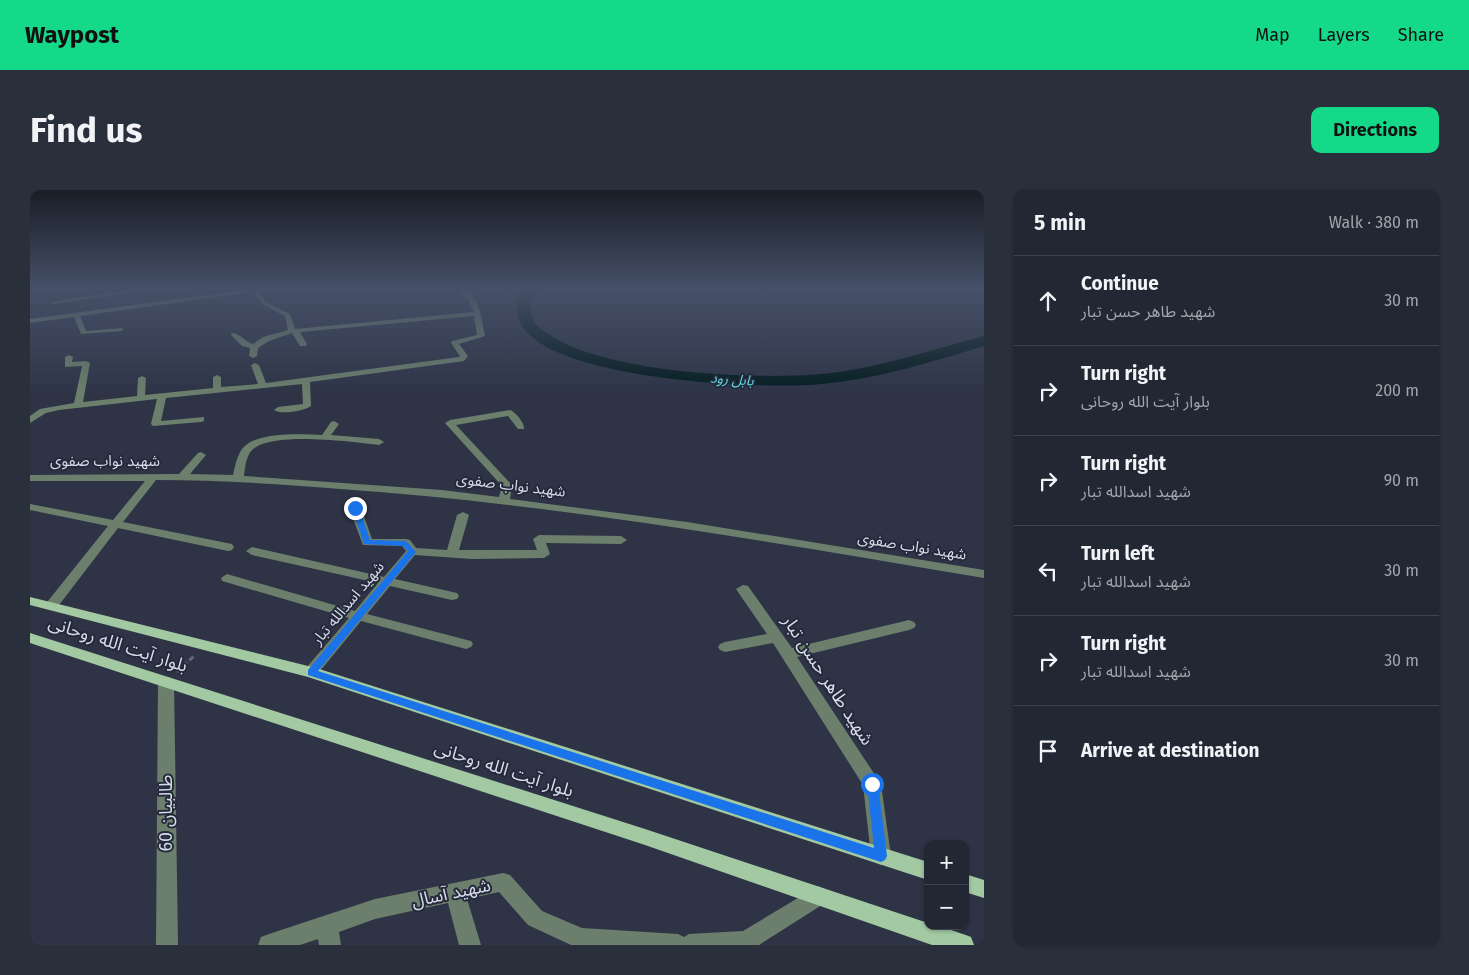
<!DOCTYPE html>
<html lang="en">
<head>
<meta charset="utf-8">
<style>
  :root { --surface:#222734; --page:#2a2f3c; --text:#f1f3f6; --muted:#a2a5ac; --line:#3f444f; --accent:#14d989 }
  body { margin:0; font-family:"Fira Sans","Noto Sans Arabic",sans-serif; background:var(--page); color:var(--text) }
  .controls { position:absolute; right:15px; bottom:15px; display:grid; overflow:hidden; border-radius:10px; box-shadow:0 1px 4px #0004 }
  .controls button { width:45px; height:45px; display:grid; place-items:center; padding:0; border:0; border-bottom:1px solid var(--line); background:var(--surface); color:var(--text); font:25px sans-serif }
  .stop { position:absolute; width:15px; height:15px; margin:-11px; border:4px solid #1a73e8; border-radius:50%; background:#fff }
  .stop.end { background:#1a73e8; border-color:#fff; box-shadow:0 1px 5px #0008 }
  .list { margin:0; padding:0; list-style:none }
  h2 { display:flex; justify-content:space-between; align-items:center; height:65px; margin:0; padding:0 20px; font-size:21px }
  h2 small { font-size:16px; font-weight:400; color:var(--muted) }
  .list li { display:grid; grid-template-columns:32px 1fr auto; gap:15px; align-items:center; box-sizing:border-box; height:90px; padding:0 20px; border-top:1px solid var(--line) }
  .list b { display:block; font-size:19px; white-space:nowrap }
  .list p { margin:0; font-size:16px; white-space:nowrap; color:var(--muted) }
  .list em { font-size:16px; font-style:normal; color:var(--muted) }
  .icon { flex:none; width:28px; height:28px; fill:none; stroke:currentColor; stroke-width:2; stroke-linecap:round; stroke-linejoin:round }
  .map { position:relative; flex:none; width:954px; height:755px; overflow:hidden; border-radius:10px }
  header { display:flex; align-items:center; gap:30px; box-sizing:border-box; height:70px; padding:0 25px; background:var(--accent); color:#111 }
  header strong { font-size:24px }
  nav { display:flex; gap:28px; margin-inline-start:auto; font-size:18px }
  .intro { display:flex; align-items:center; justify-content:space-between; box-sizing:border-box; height:120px; padding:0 30px }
  h1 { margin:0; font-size:35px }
  .button { padding:12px 22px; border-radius:10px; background:var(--accent); color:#111; font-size:18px; font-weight:700 }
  main { display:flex; gap:30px; padding:0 30px }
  aside { flex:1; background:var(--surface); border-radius:10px; box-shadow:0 1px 4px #0004 }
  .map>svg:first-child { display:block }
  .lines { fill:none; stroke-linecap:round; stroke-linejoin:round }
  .river { fill:#041d20; fill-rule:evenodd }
  .path { stroke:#626777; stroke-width:3; stroke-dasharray:5.5 3; stroke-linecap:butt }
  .minor { fill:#6c7f6c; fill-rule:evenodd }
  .major { fill:#a2c9a2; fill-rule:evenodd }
  .route { fill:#1a73e8 }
  .labels { text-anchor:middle; stroke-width:4; stroke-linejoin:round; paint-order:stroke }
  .far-water-label { font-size:14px; font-style:italic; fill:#5dd9e3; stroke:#242a3c }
  .street-label { font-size:15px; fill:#d8dce8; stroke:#242a3c }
  .near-street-label { font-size:18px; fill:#d8dce8; stroke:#242a3c }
</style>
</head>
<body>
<header>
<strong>Waypost</strong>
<nav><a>Map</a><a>Layers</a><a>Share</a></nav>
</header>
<div class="intro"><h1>Find us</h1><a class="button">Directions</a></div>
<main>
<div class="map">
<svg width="954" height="755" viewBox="0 0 954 755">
  <rect width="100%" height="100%" fill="#2e3446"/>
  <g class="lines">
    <path class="river" d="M497,99h13l-10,13c1,7 1,15 5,21 3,5 10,9 15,12 56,38 204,45 271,39 56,-5 109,-24 163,-38v10c-53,16 -107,33 -162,38 -62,6 -257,-4 -297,-54 -7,-9 -8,-19 -9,-29z"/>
    <path class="path" d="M147,482l18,-17"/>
    <g class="minor">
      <path d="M107,99h16l-99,15 -3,-2z"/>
      <path d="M220,99h15l-7,2 8,11 24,12 5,15 179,-17 -6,-13 -13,-10c25,-1 26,29 30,47l-26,8 9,12 -4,5 -154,21 1,24c-7,5 -30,9 -37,4l4,-3 25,-3 -1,-20 -136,14 -5,23 43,-4v4l-3,1 -48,4 -2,-2 6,-25 -98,11 -13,3 -16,10v-7l10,-7 34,-6 8,-37 -17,1v-10l4,-2 4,2 -1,5 14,-1 4,2 -7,39 54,-6 1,-18 4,-2 4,2 -1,17 68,-7v-11l4,-2 4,2v10l37,-3 -7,-19 4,-2 4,2 7,18 193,-26 1,-1 -9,-13 1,-2 25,-6 -3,-19 -174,16 7,12 -1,2h-6l-8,-13 -23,8 -11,7 -1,8 -4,2 -4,-2 1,-8 -8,-2 -11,-11v-2c8,-1 14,9 22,11l10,-7 25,-7 -3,-14 -23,-12 -9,-12 -173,24 6,15 37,-3v2l-2,1 -40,3 -7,-17 -44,6v-4z"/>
      <path d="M480,220c6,2 15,14 14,19h-6l-10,-13 -52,9 55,59 1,2 -2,13 177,23 297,48v8c-214,-36 -428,-74 -644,-89 -62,-5 -123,-9 -184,-9l-33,42 109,22 2,3 -2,3 -4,1 -110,-23 -62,81h-10l-2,-3 64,-80 -78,-16v-6l83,16 32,-39h-115v-6l149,-1 19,-21 3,-1 5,3 -16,19 43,1c2,-9 4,-19 9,-26 14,-18 59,-15 80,-14l9,-13 3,-1 5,3 -8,11 48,4 5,3 -5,3c-28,-3 -106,-14 -127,5 -6,6 -7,18 -8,26l198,14 57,7 3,-11 -57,-63 5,-3z"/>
      <path d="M325,315l6,3 11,31h34l4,1 6,8 31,2 10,-35 6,-3 6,3 -10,35h78l-4,-11 6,-4 82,1 6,4 -6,4 -75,-1 4,11 -6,4 -72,1 -57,-4 -20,24 62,14 2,3 -2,3 -5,1 -62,-14 -23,28 104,27 2,3 -2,3 -5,2 -105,-28 -45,55h-10l-2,-4 2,-4 43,-50 -127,-37 -1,-3 6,-4 128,37 23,-28 -126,-28 -6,-4 6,-4 132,30 22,-26 -4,-5 -39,-1 -14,-37z"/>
      <path d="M713,395l5,1 44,62 117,-28 5,2 2,3 -2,3 -5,2 -112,27 84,127 10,72 -3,6 -7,3 -7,-3 -3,-6 -8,-71 -90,-142 -48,9 -5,-2 -2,-3 2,-3 5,-2 42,-8 -31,-45z"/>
      <path d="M136,487l5,1 3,4 4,263h-22l2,-263 3,-4z"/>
      <path d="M473,683l7,2 32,36 40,17 96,6 6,3 5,-3 54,-3 75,-45 7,3 3,7 -3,7 -66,42h-188l-43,-20 -29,-33 -32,7 14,46h-22l-11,-42 -73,16 -36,13 2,13h-22l-1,-6 -18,6h-42l3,-8 8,-3 106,-35z"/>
    </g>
    <g class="major">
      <path d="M0,407l286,71 612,194v18l-620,-203 -278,-72z"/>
      <path d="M0,443l615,196 283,94v3c15,0 29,6 43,11l3,8h-42l-287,-100 -615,-202z"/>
      <path d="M935,684l19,6v18l-19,-6z"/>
    </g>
  </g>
  <linearGradient id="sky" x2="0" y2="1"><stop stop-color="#191d26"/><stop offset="0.48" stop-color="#465068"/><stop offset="1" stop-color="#465068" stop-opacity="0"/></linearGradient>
  <rect width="954" height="205" fill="url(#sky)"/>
  <path class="route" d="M325,316l4,2 11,32 36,1 10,11 -98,119 556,177 -7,-64 5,-5 6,5 9,72 -2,4 -4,2 -573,-187v-5l100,-119 -5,-5 -39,-2 -12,-36z"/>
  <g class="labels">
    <g class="far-water-label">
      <text transform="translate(702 189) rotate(4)" y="5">بابل رود</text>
    </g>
    <g class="street-label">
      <text x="75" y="276">شهید نواب صفوی</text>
      <text transform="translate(481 295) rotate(7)" y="5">شهید نواب صفوی</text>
      <text transform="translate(882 356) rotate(9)" y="5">شهید نواب صفوی</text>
      <text transform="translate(318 413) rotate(-50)" y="5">شهید اسدالله تبار</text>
    </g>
    <g class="near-street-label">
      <text transform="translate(88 454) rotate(18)" y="6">بلوار آیت الله روحانی</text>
      <text transform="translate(798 490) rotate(57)" y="6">شهید طاهر حسن تبار</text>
      <text transform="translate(474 579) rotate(18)" y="6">بلوار آیت الله روحانی</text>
      <text transform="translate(136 623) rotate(-90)" y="6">طالبیان 60</text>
      <text transform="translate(421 703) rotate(-12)" y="6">شهید آسال</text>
    </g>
  </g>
</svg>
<div class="controls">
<button>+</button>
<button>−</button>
</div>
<div class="stop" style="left:842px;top:594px"></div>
<div class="stop end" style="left:325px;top:318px"></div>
</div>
<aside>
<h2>5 min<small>Walk · 380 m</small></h2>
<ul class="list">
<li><svg class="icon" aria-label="ahead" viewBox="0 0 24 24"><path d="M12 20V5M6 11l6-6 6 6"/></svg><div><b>Continue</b><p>شهید طاهر حسن تبار</p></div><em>30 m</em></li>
<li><svg class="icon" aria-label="right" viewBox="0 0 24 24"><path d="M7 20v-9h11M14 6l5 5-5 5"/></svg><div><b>Turn right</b><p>بلوار آیت الله روحانی</p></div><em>200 m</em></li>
<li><svg class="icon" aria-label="right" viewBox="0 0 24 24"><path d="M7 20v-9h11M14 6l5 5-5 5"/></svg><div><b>Turn right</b><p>شهید اسدالله تبار</p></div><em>90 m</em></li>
<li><svg class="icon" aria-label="left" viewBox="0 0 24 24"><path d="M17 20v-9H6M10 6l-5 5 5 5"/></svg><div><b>Turn left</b><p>شهید اسدالله تبار</p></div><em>30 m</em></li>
<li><svg class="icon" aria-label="right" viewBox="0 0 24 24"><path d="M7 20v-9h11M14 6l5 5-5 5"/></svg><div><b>Turn right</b><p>شهید اسدالله تبار</p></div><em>30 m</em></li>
<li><svg class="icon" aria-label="arrive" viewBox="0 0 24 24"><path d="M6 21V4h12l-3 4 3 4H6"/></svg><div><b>Arrive at destination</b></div></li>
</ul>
</aside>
</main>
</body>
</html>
